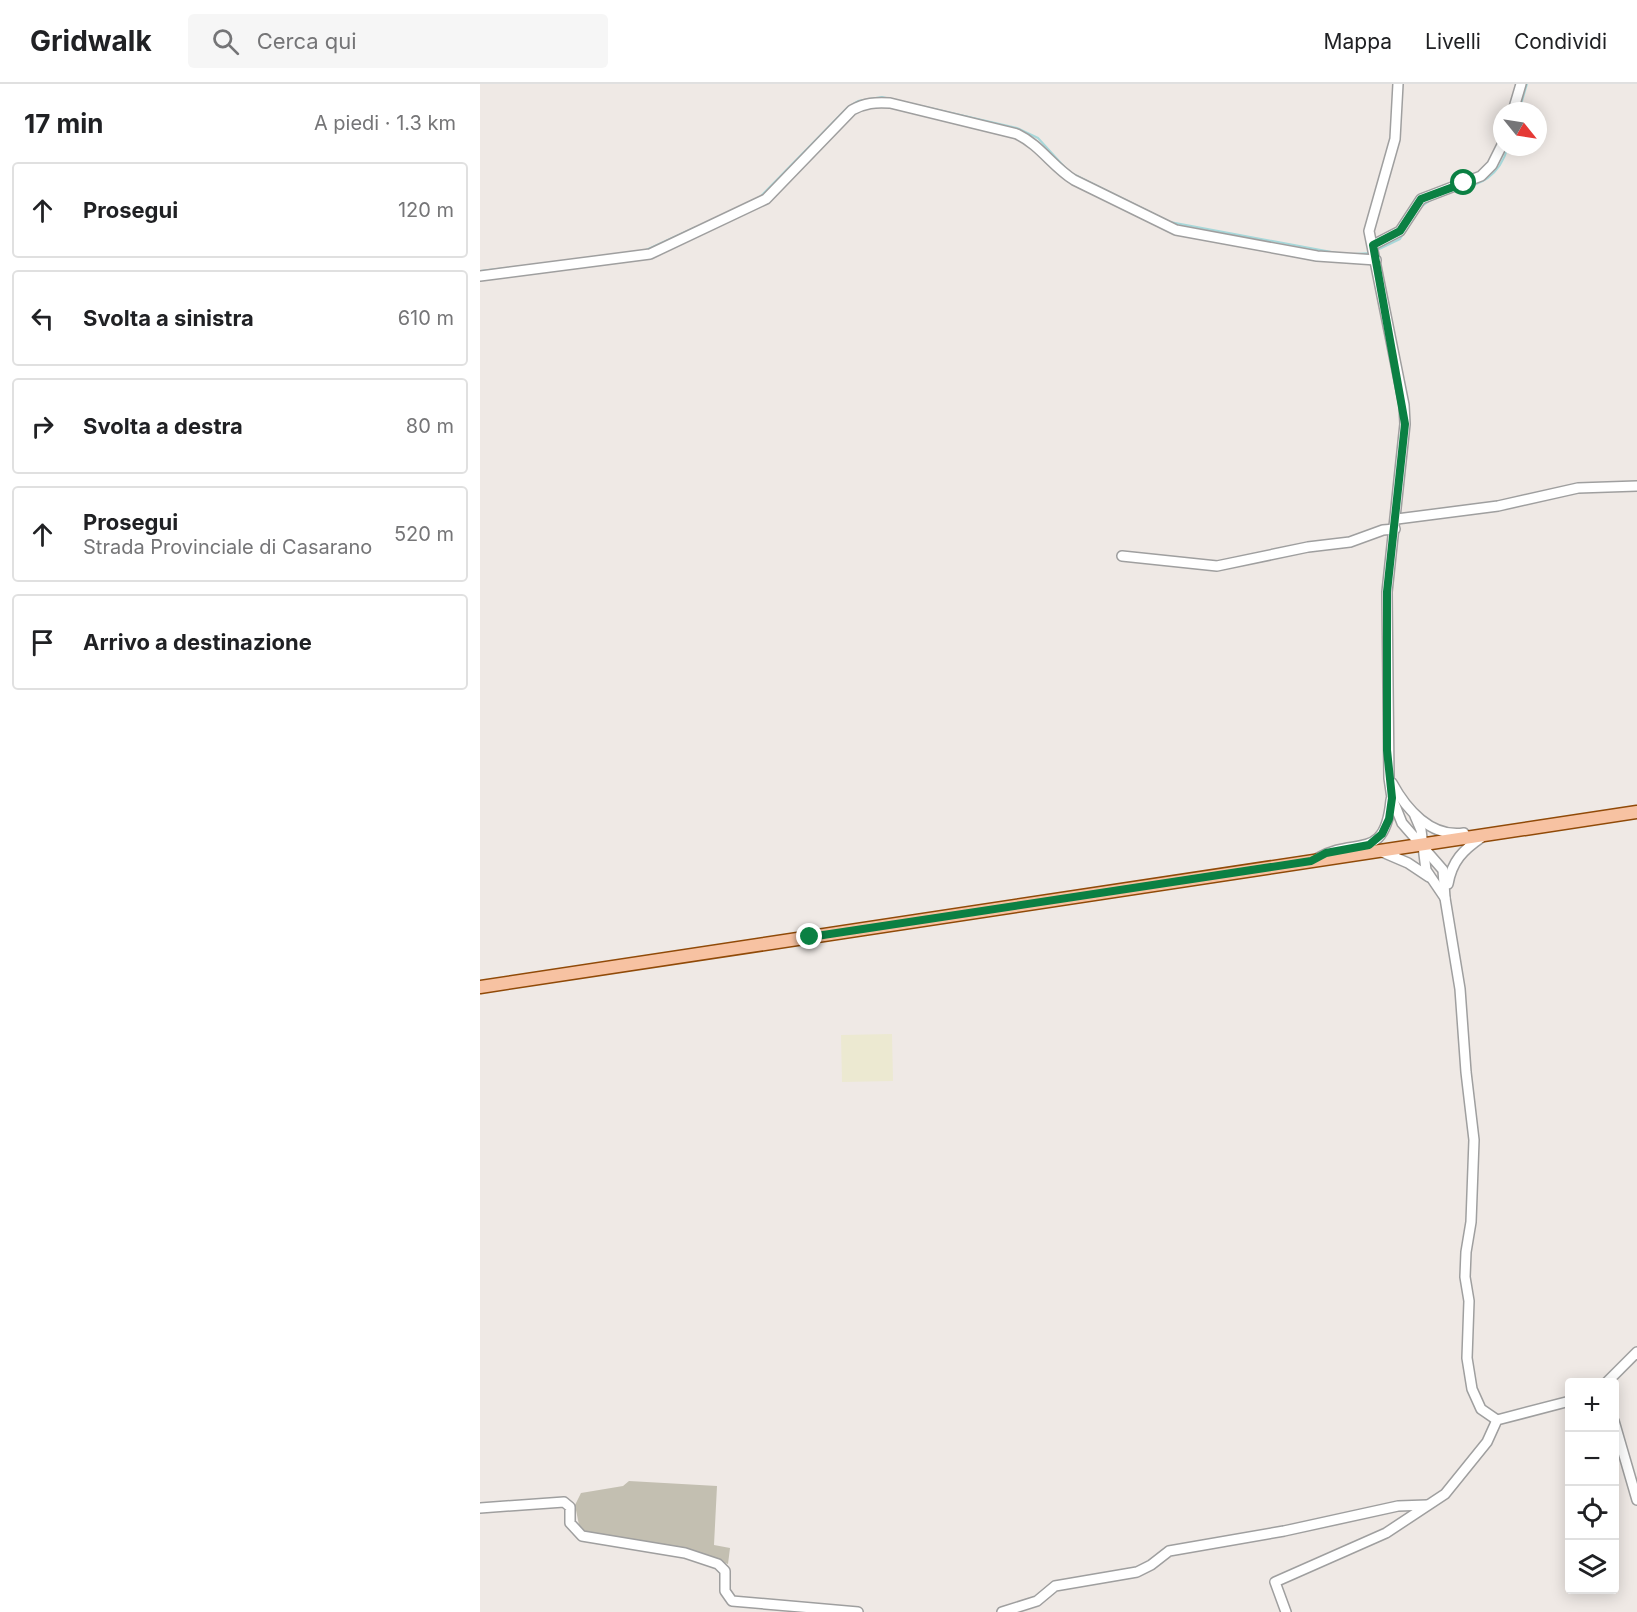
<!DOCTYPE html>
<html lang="it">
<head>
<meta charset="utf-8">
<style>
  :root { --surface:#fff; --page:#f6f6f6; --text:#202124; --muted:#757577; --line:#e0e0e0 }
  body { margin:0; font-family:Inter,sans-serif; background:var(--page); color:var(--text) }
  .controls { position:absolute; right:18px; bottom:18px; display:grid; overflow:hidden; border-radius:6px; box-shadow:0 3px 15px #0003 }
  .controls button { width:54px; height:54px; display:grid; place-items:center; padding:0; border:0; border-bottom:2px solid var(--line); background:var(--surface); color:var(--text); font:30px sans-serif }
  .compass { position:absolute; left:1013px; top:18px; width:54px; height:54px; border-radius:50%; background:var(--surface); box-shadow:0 3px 15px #0003; rotate:120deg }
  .stop { position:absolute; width:18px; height:18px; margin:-14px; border:4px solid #0b8043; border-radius:50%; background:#fff }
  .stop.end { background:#0b8043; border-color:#fff; box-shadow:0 2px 6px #0008 }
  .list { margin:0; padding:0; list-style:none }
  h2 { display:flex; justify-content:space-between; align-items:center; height:78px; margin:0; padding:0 24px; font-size:26px }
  h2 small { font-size:20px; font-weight:400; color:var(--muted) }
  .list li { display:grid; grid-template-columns:39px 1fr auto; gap:18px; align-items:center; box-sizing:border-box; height:96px; margin:0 12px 12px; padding:0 12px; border:2px solid var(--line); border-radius:6px }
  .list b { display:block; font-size:22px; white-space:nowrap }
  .list p { margin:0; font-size:20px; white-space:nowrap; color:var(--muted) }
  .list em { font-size:20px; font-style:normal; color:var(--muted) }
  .icon { flex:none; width:33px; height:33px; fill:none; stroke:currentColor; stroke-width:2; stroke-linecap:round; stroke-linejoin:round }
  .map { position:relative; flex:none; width:1157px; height:1528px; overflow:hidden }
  header { display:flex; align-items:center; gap:36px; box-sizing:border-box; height:84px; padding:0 30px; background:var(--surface); border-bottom:2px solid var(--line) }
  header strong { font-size:28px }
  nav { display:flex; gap:33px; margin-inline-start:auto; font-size:21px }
  .search { width:420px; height:54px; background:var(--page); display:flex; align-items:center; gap:15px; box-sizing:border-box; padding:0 21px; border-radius:6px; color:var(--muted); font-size:22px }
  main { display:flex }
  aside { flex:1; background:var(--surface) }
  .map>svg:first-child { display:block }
  .construction { fill:#c3bfb1 }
  .farmland { fill:#ece9d1 }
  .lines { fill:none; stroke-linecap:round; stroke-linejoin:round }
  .stream { stroke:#a7d8da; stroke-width:2 }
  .minor-casing { stroke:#9f9f9f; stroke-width:12 }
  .major-casing { stroke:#904a08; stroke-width:15 }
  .minor { stroke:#fff; stroke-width:9 }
  .major { stroke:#f7c2a2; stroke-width:12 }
  .route { stroke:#0b8043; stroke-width:8 }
</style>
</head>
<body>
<header>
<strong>Gridwalk</strong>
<div class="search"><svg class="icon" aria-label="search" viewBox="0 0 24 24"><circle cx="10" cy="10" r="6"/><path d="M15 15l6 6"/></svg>Cerca qui</div>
<nav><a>Mappa</a><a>Livelli</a><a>Condividi</a></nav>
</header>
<main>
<aside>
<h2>17 min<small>A piedi · 1.3 km</small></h2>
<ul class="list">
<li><svg class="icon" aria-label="ahead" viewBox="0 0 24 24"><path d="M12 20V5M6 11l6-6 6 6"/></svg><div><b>Prosegui</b></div><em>120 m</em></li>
<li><svg class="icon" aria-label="left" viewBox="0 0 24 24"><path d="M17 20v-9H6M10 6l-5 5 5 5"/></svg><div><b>Svolta a sinistra</b></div><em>610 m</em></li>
<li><svg class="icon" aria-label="right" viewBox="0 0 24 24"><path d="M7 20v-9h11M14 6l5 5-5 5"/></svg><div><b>Svolta a destra</b></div><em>80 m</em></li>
<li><svg class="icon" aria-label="ahead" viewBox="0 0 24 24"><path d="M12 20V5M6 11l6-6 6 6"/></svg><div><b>Prosegui</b><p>Strada Provinciale di Casarano</p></div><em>520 m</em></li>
<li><svg class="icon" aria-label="arrive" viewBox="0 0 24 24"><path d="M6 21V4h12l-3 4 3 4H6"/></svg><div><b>Arrivo a destinazione</b></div></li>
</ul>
</aside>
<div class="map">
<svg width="1157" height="1528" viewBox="0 0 1157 1528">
  <rect width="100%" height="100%" fill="#efe9e5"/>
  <path class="construction" d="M149,1397l88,5 -3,59 16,3 -2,16 -39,-12 -104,-19 -6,-8 -4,-20 6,-12 42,-7z"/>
  <path class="farmland" d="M412,950l1,47 -51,1 -1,-47z"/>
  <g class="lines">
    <g class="stream">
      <path d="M1039,27l8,-27"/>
      <path d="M941,123c31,-26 72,-9 87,-60"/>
      <path d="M243,131l37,-18 88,-90 10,-6 24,-4 135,31 21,10 31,34 101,50 167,31"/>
      <path d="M164,167l52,-24"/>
      <path d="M895,167l25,-12 14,-22"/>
      <path d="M874,170l16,-1"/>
      <path d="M0,187l60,-7"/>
    </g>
    <g class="minor-casing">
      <g id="minor">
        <path d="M918,0l-3,55 -26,92 35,174 1,19 -18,168 2,186 3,20 10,25 41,47 2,28 15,91 6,83 8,68 -3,82 -5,30 -1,25 4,24 -2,57 5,31 9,20 16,11"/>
        <path d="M1033,27l8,-27"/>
        <path d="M893,161l27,-14 21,-32 60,-23 11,-11 10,-20"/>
        <path d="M0,192l170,-22 116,-55 86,-89c13,-7 23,-8 38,-7l127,31c23,11 36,33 57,46l102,50 141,26 59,4"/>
        <path d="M917,435l101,-13 80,-18 59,-2"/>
        <path d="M642,472l95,10 91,-19 42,-5 33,-12 12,-1"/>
        <path d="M912,699c14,26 39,55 72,50"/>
        <path d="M935,732l6,14 5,40 19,28"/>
        <path d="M900,767l28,12 21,14"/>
        <path d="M838,774c38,-22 67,5 73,-58"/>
        <path d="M968,800c4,-23 15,-34 34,-47"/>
        <path d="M1127,1298l30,-30"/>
        <path d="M1134,1337l23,79"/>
        <path d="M0,1424l84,-6 6,5v16l12,13 103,17 33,11 7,7v20l7,10 126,11"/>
        <path d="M522,1528l35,-11 18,-15 82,-14 14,-7 18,-14 115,-20 114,-25 29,-1"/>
        <path d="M806,1528l-11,-30 111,-49 59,-39 42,-52 10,-22 73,-19"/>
      </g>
    </g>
    <g class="major-casing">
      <path id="major" d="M0,903l1157,-175"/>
    </g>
    <use href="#minor" class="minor"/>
    <use href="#major" class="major"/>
  </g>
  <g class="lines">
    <path class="route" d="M330,853l501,-76 15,-8 43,-8 13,-11 7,-15 3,-21 -5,-48v-158l18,-168 -32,-179 27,-14 21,-32 43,-16"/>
  </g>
</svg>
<div class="controls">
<button>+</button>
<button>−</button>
<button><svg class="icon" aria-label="locate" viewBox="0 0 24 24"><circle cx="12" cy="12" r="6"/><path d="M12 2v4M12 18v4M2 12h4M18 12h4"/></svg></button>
<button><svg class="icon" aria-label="layers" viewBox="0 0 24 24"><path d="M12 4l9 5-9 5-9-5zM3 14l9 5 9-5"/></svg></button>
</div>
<svg class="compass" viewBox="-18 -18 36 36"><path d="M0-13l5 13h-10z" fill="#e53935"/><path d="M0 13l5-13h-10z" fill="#757577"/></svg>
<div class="stop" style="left:984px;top:99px"></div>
<div class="stop end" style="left:330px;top:853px"></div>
</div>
</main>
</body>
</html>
